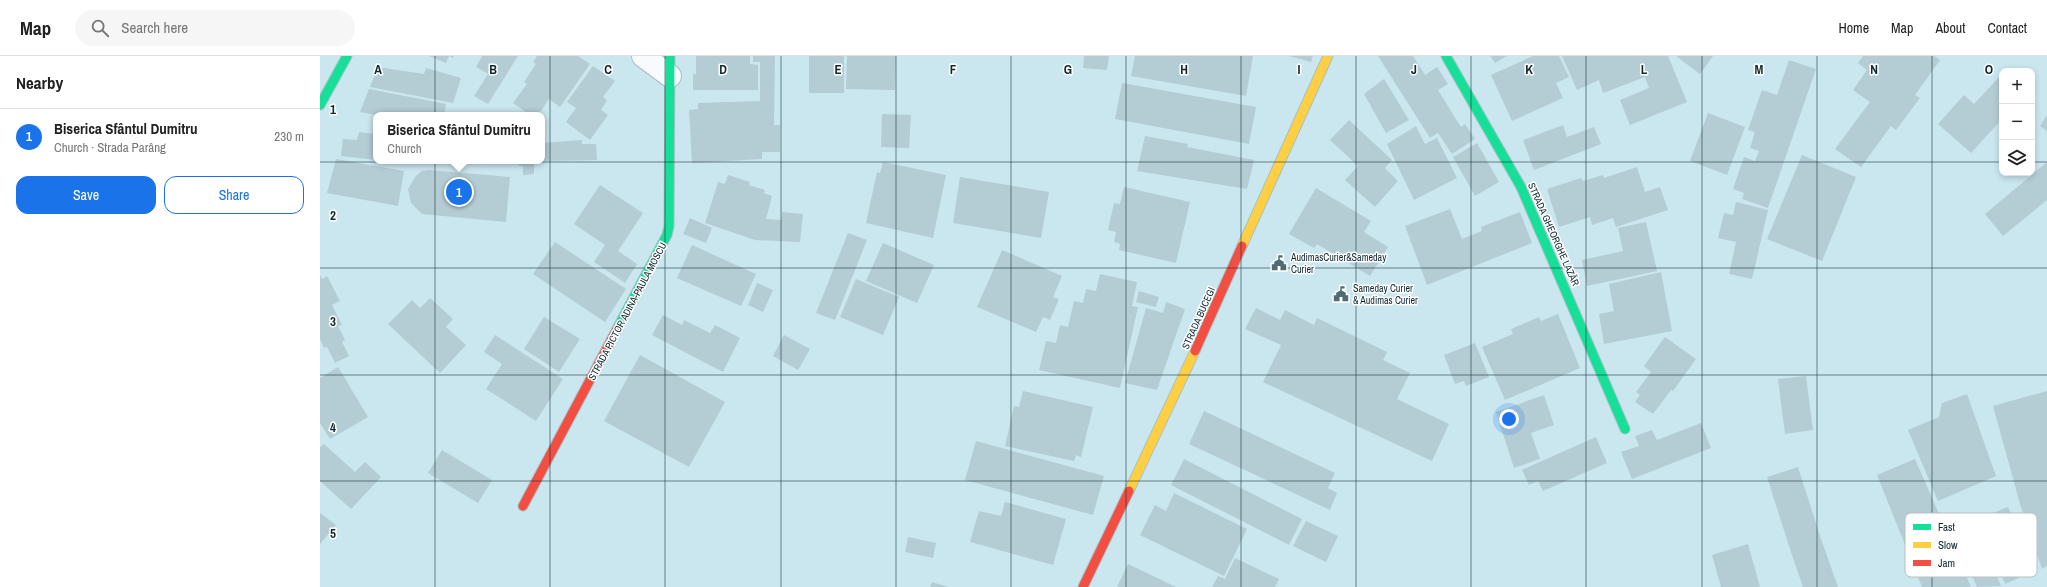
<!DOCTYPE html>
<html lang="en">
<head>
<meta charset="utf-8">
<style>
  :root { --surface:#fff; --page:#f6f6f6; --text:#222; --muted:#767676; --line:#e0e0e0; --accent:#1a73e8 }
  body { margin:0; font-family:"Archivo Narrow",sans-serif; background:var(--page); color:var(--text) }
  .controls { position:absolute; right:12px; top:12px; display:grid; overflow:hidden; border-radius:8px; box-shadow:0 2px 6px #0003 }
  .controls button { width:36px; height:36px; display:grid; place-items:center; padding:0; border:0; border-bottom:1px solid var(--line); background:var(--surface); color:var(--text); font:20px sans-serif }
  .you { position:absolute; left:1189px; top:363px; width:14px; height:14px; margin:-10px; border:3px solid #fff; border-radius:50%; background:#1a73e8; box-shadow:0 0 0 6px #1a73e833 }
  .badge { display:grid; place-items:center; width:26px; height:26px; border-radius:50%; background:var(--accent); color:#fff; font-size:13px; font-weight:700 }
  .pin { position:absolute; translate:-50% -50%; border:2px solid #fff; box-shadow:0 1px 4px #0006 }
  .popup { position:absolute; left:53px; top:56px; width:172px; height:52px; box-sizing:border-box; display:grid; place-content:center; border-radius:8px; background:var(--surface); filter:drop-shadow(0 1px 3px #0005); font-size:13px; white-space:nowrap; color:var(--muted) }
  .popup b { font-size:15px; color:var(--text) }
  .popup::after { content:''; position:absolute; left:50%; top:100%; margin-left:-8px; border:8px solid transparent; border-top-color:var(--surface) }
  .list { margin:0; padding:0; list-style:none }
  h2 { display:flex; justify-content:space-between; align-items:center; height:52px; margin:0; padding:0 16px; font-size:17px }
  h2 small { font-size:13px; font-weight:400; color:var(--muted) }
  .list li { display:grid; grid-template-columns:26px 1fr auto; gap:12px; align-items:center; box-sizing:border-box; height:56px; padding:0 16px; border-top:1px solid var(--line) }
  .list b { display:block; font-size:15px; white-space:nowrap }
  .list p { margin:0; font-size:13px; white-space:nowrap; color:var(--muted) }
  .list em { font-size:13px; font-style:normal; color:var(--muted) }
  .actions { display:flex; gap:8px; padding:12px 16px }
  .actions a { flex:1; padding:9px 0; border:1px solid var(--accent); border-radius:12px; text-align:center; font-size:14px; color:var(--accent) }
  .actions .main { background:var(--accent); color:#fff }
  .icon { flex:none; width:22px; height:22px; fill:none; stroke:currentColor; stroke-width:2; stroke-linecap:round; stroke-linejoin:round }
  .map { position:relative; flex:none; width:1727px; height:531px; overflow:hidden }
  header { display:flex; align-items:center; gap:24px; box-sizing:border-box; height:56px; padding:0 20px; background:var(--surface); border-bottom:1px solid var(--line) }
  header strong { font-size:19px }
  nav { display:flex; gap:22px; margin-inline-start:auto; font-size:14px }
  .search { width:280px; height:36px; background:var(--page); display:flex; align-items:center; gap:10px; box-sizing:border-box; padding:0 14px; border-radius:22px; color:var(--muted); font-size:15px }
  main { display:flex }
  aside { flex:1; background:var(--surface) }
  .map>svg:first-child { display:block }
  .building { fill:#b4cdd5 }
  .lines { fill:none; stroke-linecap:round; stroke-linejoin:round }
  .street-casing { stroke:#a7c0c8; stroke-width:24 }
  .fast-casing { stroke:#a7c0c8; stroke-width:11 }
  .slow-casing { stroke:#a7c0c8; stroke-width:11 }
  .jam-casing { stroke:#a7c0c8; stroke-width:11 }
  .street { stroke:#f7fbfd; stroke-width:22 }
  .fast { stroke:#16e098; stroke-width:9 }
  .slow { stroke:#ffcf43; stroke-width:9 }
  .jam { stroke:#f24e42; stroke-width:9 }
  .grid { fill:none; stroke:#0e2930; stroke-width:1; stroke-opacity:0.55 }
  .labels { text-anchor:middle; stroke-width:3; stroke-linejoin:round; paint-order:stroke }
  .street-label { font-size:10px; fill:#0e2930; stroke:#fff }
  .poi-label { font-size:10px; fill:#0e2930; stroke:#fff; text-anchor:start }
  .key { fill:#fff; stroke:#b7bfc1; stroke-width:1 }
  .key-label { font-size:11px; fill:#0e2930 }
  .grid-label { font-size:13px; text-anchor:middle; font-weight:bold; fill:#0e2930; stroke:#fff; stroke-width:3; stroke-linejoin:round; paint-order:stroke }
</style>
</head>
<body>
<header>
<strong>Map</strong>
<div class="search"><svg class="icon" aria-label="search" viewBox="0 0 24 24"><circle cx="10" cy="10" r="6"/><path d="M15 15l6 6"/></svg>Search here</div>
<nav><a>Home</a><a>Map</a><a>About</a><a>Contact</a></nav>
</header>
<main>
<aside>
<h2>Nearby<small></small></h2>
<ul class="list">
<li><span class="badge">1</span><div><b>Biserica Sfântul Dumitru</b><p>Church · Strada Parâng</p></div><em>230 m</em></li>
</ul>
<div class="actions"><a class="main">Save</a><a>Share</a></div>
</aside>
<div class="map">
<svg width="1727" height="531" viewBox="0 0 1727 531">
  <rect width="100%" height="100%" fill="#cae6ef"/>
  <g class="building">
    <path d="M109,0h25l-1,2 -4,-2 -3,7z"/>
    <path d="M162,0h36l-30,48 -14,-8 14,-22 -12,-7z"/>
    <path d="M217,0h41l12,8 -30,43 -11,-8 -11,16h-8l-17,-12 14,-19 -3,-2 12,-18 -3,-2z"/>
    <path d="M376,0h54v8l8,1v25h-65v-16h3z"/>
    <path d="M433,0h22l-1,69h6v27h-18v7l-70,4 -3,-53 9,-1v-6l62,-2v-39h-7z"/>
    <rect x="489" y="0" width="35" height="37"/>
    <path d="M527,0h49l-1,34 -49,-1z"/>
    <path d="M764,0h25l-2,14 -24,-2z"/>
    <path d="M815,0h118l-7,40 -115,-20z"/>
    <path d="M969,0h24l-2,6z"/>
    <path d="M1058,0h35l12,19 12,-8 11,17 -10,6 23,37 4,-3 10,15 -23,15 -14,-21 -8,5z"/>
    <path d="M1170,0h17l-12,7z"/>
    <path d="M1213,0h26l10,21 -13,6 7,15 -51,23 -21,-46z"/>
    <path d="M1242,0h106l19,46 -57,23 -10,-25 29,-12 -4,-11 -42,16 -4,-13 -22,10z"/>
    <path d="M1356,0h37l-13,18z"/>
    <path d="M1543,0h71l6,4 -25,35 5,3 -24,32 -5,-4 -30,41 -26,-18 35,-47 -17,-12 14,-20 -9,-7z"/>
    <path d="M1469,4l27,9 -48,139 -26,-9 2,-6 -11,-4 11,-32 11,4 4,-10 -9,-3 5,-16 -7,-2 14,-40 15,5z"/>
    <path d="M273,10l22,15 -12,16 4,3 -6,10 7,5 -18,25 -24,-18 10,-14 -9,-6z"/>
    <path d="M58,11l46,7 2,-6 35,10 -8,25 -83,-16z"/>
    <path d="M1680,20l2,2v41l-31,34 -33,-29 26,-29 10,9z"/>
    <path d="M1064,23l25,41 -23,13 -22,-39z"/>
    <path d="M802,27l134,24 -7,37 -134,-25z"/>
    <path d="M49,33l77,15 -2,11h-68l-16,-3z"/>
    <path d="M1388,57l37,14 -18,48 -37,-14z"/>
    <path d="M562,58l29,1 -2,33 -28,-1z"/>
    <path d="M1727,59v16l-7,-5z"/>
    <path d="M1029,64l43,40 -7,8 13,13 -23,26 -30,-27 13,-14 -28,-26z"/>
    <path d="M1243,69l4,12 27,-10 7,17 -67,26 -11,-30z"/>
    <path d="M1096,70l9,18 12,-6 20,40 -43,22 -27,-56z"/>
    <path d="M39,76l17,2v26l-35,-4 2,-17 14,1z"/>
    <path d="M825,80l43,8 -1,3 67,13 -7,29 -110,-18z"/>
    <path d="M262,84v4h14l1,16 -55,1v-18z"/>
    <path d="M1157,87l22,39 -24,14 -22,-39z"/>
    <path d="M1482,99l54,22 -34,84 -55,-22z"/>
    <path d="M16,103l68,12 -6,35 -71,-13z"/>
    <path d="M200,105h14v13l-11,1v-9h-4z"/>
    <path d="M563,106l63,13 -13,63 -67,-15 11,-51 3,1z"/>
    <path d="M1727,106v38l-44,36 -18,-22z"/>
    <path d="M1317,111l8,25 15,-5 8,23 -52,17 -3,-9 -21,7 -2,-8 -31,10 -12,-38 34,-11 2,3 20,-6 1,3z"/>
    <path d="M109,114l81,7 -4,45 -84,-8 -11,-11 -3,-14 8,-13 6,-5z"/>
    <path d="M408,119l22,7 -1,3 16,5 -1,3 8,3 -6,23 15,1 1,-8 21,2 -3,28 -45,-2 -50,-17 13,-41 7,2z"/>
    <path d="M640,121l89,15 -8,46 -88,-15z"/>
    <path d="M280,129l43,28 -25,38 19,13 -12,19 -31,-21 11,-17 -31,-21z"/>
    <path d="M804,131l66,15 -14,61 -57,-13 1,-6 -6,-2 2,-10 -8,-2 6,-27 6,1z"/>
    <path d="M996,132l55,33 -7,11 24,15 -18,29 -53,-32 -3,4 -25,-14z"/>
    <path d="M1416,146l32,8 -16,69 -23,-5 7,-32 -18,-4 6,-25 9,2z"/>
    <path d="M1130,153l12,30 20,-8 -1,-4 39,-15 12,31 -105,42 -22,-59z"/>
    <path d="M370,162l22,10 -6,15 -23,-9z"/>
    <path d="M1326,166l11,49 -70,15 -5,-26 41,-9 -5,-23z"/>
    <path d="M528,177l19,7 -32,80 -19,-7z"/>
    <path d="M235,186l71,47 -21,33 -72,-48z"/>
    <path d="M563,187l51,22 -17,38 -51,-22z"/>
    <path d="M372,189l64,29 -15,32 -64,-28z"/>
    <path d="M682,194l60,26 -9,21 6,2 -9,21 -7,-3 -7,15 -59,-25z"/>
    <path d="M1341,216l11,59 -68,13 -5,-30 15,-3 -5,-27z"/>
    <path d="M780,218l37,8 -5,24 6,1 -18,81 -81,-18 7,-29 10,2 4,-18 8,2 6,-26 9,2 3,-14 10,2z"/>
    <path d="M0,219l2,4 5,-3 13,25 -8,4 10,20 -4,1 7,14 -3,2 7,14 -14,7 -8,-16 -3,1 -4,-9z"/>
    <path d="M536,223l43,18 -16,38 -43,-18z"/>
    <path d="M437,227l16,7 -10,22 -15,-7z"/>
    <path d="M819,235l20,6 -3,10 -20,-5z"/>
    <path d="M110,242l23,21 -7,8 20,18 -26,28 -52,-49 24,-24 8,8z"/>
    <path d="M846,246l19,7 -28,81 -32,-7 21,-75 17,5z"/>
    <path d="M936,252l24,12 5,-10 29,15 3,-7 70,34 -4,8 27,13 -13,26 52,25 -17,37 -169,-79 18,-37 -36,-16z"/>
    <path d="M1238,258l22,54 -75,32 -23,-53 31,-13 -2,-5 28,-12 2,4z"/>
    <path d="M343,259l19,10 2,-5 26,13 5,-8 25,13 -17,34 -71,-37z"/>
    <path d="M224,261l36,22 -21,33 -35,-23z"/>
    <path d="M175,279l68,44 -27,42 -50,-32 16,-25 -18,-12z"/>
    <path d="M464,279l26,14 -12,21 -25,-14z"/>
    <path d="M1345,281l31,22 -23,32 -2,-1 -18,24 -18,-12 5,-7 -4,-3 15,-20 -7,-6z"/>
    <path d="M1155,287l14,34 -23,9 -2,-5 -9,3 -11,-29z"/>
    <path d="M320,299l85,47 -36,65 -85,-46z"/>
    <path d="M18,311l30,50 -38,22 -10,-16v-45z"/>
    <path d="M1486,320l7,54 -28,4 -7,-55z"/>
    <path d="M703,335l70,16 -12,50 -5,-2 -2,6 -69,-15 9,-40 5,1z"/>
    <path d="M1727,335v175l-5,3 -22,-65 -27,-98z"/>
    <path d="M1647,338l29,82 -58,25 -30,-71 31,-13 3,-14z"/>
    <path d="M1224,339l10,30 -23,8 9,26 -26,9 -18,-56z"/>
    <path d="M884,355l131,62 -7,15 9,5 -7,17 -141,-66z"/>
    <path d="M1381,367l10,25 -79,31 -11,-27 18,-6 -4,-10 17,-6 5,10z"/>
    <path d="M1276,381l11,26 -64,28 -5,-10 -9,4 -7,-15z"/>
    <path d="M656,385l128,35 -11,39 -128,-35z"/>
    <path d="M4,388l31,28 10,-10 16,15 -30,32 -31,-28v-34z"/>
    <path d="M122,394l50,30 -14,23 -50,-30z"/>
    <path d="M864,403l118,60 -13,26 -118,-60z"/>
    <path d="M1595,403l56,128h-49l-45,-112z"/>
    <path d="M1478,411l22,69 18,51h-35l-14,-41 -22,-69z"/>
    <path d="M854,437l73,36 -23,47 -84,-41 15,-30 11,6z"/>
    <path d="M685,446l61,17 -13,46 -83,-23 9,-31 22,5z"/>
    <path d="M1688,451l26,64 -29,13 -9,-23 -5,2 10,23 -24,1 -25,-58z"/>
    <path d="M0,457l16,12 -16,19z"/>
    <path d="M986,465l32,15 -12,26 -33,-16z"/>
    <path d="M588,481l28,6 -3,15 -28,-6z"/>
    <path d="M1428,488l12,43h-39l-9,-32z"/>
    <path d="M915,502l44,21 -4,8h-63l6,-11 7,3z"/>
    <path d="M808,508l48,23h-59z"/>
    <path d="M612,526l16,5h-18z"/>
  </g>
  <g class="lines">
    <g class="street-casing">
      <path id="street" d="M323,0l27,20"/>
    </g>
    <g class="fast-casing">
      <g id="fast">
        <path d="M1126,0l75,131 104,242"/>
        <path d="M0,49l27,-49"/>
        <path d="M297,273l50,-94 2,-9 1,-170"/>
      </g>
    </g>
    <g class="slow-casing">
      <g id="slow">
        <path d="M922,190l86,-190"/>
        <path d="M809,435l66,-140"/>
      </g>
    </g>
    <g class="jam-casing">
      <g id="jam">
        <path d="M875,295l47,-105"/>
        <path d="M203,450l94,-177"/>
        <path d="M763,531l46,-96"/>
      </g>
    </g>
    <use href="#street" class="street"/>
    <use href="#fast" class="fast"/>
    <use href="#slow" class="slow"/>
    <use href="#jam" class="jam"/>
  </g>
  <path class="grid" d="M115,0v531M230,0v531M345,0v531M461,0v531M576,0v531M691,0v531M806,0v531M921,0v531M1036,0v531M1151,0v531M1266,0v531M1382,0v531M1497,0v531M1612,0v531M0,106h1682M1712,106h15M0,212h1727M0,319h1727M0,425h1727"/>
  <defs>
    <g id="civic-bare" transform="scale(1.2)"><path d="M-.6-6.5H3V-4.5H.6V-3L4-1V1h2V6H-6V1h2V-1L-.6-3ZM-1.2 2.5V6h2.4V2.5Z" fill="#506b73" stroke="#fff" stroke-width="2.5" paint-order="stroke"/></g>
  </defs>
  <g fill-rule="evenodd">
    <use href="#civic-bare" x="959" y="207"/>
    <use href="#civic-bare" x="1021" y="238"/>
  </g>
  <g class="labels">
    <g class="street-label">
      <text transform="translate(1234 178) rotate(66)" y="4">STRADA GHEORGHE LAZĂR</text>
      <text transform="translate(307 255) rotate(-62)" y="4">STRADA PICTOR ADINA-PAULA MOSCU</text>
      <text transform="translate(878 262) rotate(-66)" y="4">STRADA BUCEGI</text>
    </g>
    <g class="poi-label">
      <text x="971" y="205">AudimasCurier&amp;Sameday<tspan x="971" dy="12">Curier</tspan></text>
      <text x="1033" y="236">Sameday Curier<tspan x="1033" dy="12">&amp; Audimas Curier</tspan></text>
    </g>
  </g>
  <rect x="1585" y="457" width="132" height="64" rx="6" class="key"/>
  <rect x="1593" y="468" width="18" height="6" fill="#16e098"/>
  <rect x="1593" y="486" width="18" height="6" fill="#ffcf43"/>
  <rect x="1593" y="504" width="18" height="6" fill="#f24e42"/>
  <g class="key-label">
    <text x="1618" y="475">Fast</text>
    <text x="1618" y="493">Slow</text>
    <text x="1618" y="511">Jam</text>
  </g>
  <g class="grid-label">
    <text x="58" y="18">A</text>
    <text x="173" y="18">B</text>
    <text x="288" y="18">C</text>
    <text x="403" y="18">D</text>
    <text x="518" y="18">E</text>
    <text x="633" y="18">F</text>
    <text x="748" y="18">G</text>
    <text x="864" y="18">H</text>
    <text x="979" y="18">I</text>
    <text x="1094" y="18">J</text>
    <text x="1209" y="18">K</text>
    <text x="1324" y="18">L</text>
    <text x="1439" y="18">M</text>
    <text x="1554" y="18">N</text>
    <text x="1669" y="18">O</text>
    <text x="13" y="58">1</text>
    <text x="13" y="164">2</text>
    <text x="13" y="270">3</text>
    <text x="13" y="376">4</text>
    <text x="13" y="482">5</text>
  </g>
</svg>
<div class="controls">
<button>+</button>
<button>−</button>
<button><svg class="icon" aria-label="layers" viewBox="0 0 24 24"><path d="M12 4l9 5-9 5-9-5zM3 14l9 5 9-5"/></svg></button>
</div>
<div class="you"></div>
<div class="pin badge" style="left:139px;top:136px">1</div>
<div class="popup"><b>Biserica Sfântul Dumitru</b>Church</div>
</div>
</main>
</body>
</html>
